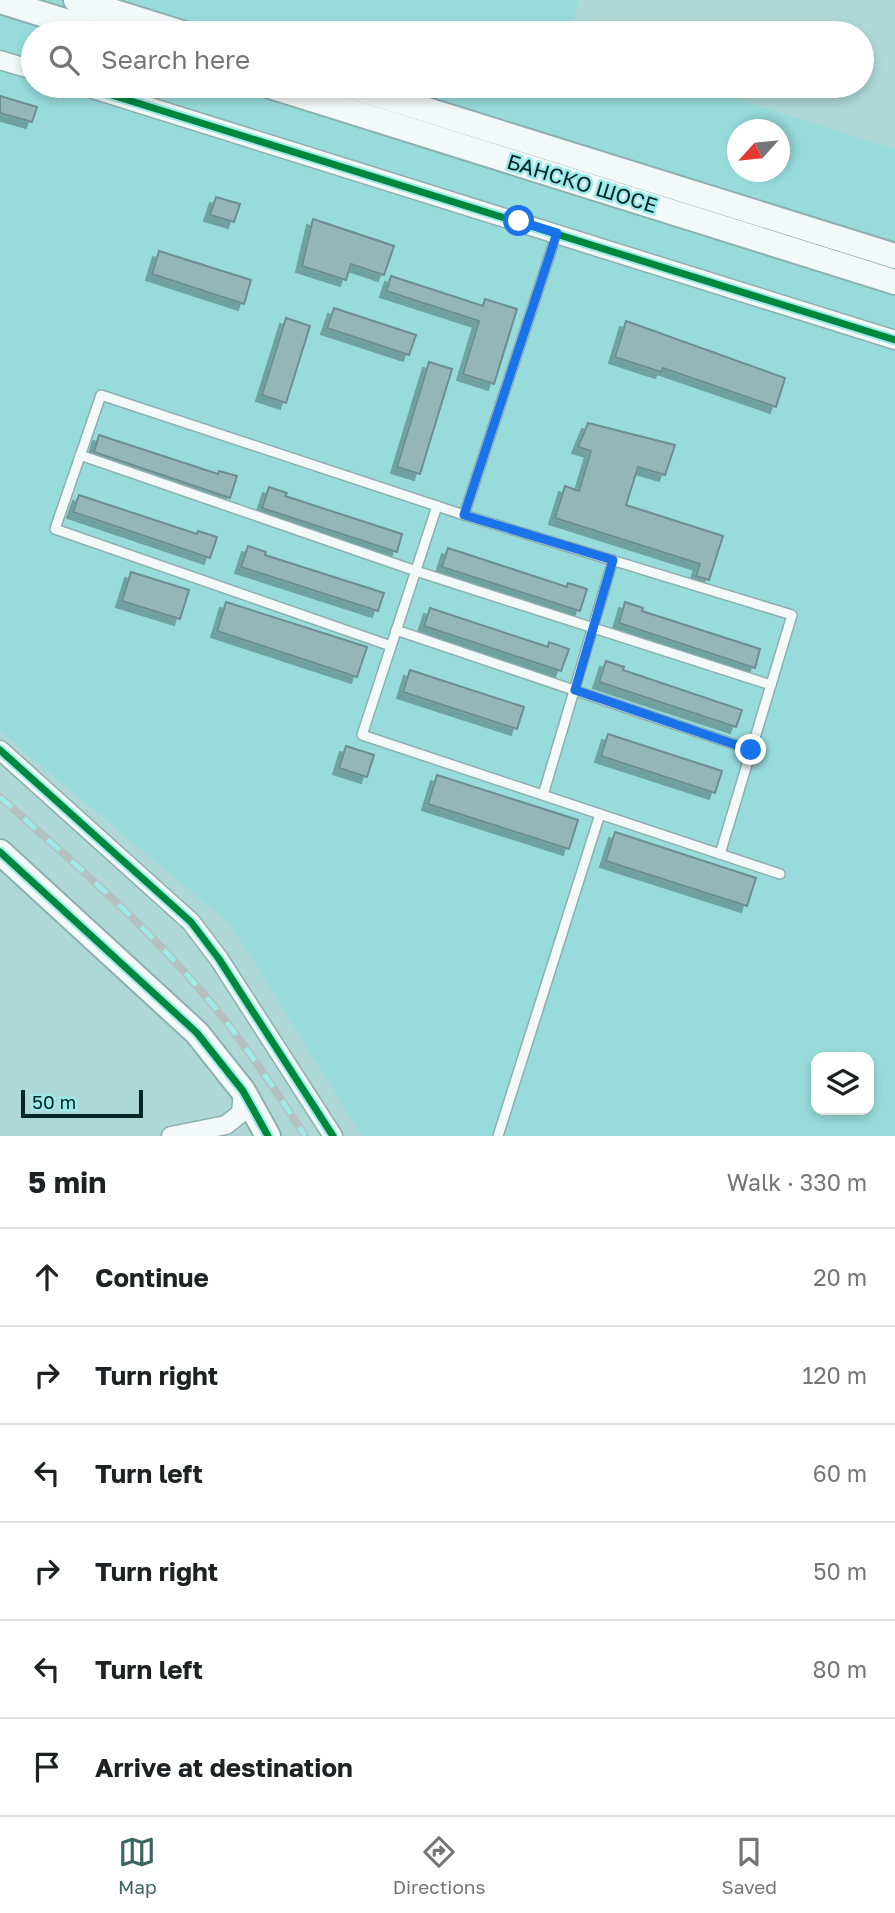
<!DOCTYPE html>
<html lang="en">
<head>
<meta charset="utf-8">
<style>
  :root { --surface:#fff; --page:#f2f2f2; --text:#202124; --muted:#757577; --line:#e0e0e0; --accent:#3f6464 }
  body { margin:0; font-family:"Golos Text",sans-serif; background:var(--page); color:var(--text) }
  .controls { position:absolute; right:21px; bottom:21px; display:grid; overflow:hidden; border-radius:14px; box-shadow:0 4px 10px #0003 }
  .controls button { width:63px; height:63px; display:grid; place-items:center; padding:0; border:0; border-bottom:2px solid var(--line); background:var(--surface); color:var(--text); font:35px sans-serif }
  .compass { position:absolute; left:727px; top:119px; width:63px; height:63px; border-radius:50%; background:var(--surface); box-shadow:0 4px 10px #0003; rotate:243deg }
  .scale { position:absolute; left:21px; bottom:18px; width:122px; box-sizing:border-box; padding-left:7px; border:4px solid #032525; border-top:0; font-size:19px; line-height:24px; white-space:nowrap; color:#032525; -webkit-text-stroke:5px #9ceae9; paint-order:stroke }
  .stop { position:absolute; width:21px; height:21px; margin:-16px; border:5px solid #1a73e8; border-radius:50%; background:#fff }
  .stop.end { background:#1a73e8; border-color:#fff; box-shadow:0 2px 7px #0008 }
  .list { margin:0; padding:0; list-style:none }
  h2 { display:flex; justify-content:space-between; align-items:center; height:91px; margin:0; padding:0 28px; font-size:30px }
  h2 small { font-size:23px; font-weight:400; color:var(--muted) }
  .list li { display:grid; grid-template-columns:46px 1fr auto; gap:21px; align-items:center; box-sizing:border-box; height:98px; padding:0 28px; border-top:2px solid var(--line) }
  .list b { display:block; font-size:26px; white-space:nowrap }
  .list em { font-size:23px; font-style:normal; color:var(--muted) }
  .icon { flex:none; width:38px; height:38px; fill:none; stroke:currentColor; stroke-width:2; stroke-linecap:round; stroke-linejoin:round }
  .map { position:relative; flex:none; width:895px; height:1136px; overflow:hidden }
  .search { position:absolute; background:var(--surface); box-shadow:0 4px 10px #0003; left:21px; right:21px; top:21px; height:77px; display:flex; align-items:center; gap:18px; box-sizing:border-box; padding:0 24px; border-radius:38px; color:var(--muted); font-size:26px }
  .sheet { height:679px; background:var(--surface) }
  nav { display:flex; justify-content:space-around; align-items:center; box-sizing:border-box; height:98px; border-top:2px solid var(--line); background:var(--surface); font-size:19px; color:var(--muted) }
  nav a { display:grid; justify-items:center; gap:4px }
  nav .on { color:var(--accent) }
  .map>svg:first-child { display:block }
  .built { fill:#97dcdb; fill-rule:evenodd }
  .building { fill:#95b6b9; stroke:#6c8e92; stroke-width:2; filter:url(#shadow) }
  .lines { fill:none; stroke-linecap:round; stroke-linejoin:round }
  .lane-casing { stroke:#8eafaf; stroke-width:12 }
  .street-casing { stroke:#8eafaf; stroke-width:21 }
  .secondary-casing { stroke:#8eafaf; stroke-width:28 }
  .lane { stroke:#f3f9f9; stroke-width:9 }
  .street { stroke:#f3f9f9; stroke-width:18 }
  .secondary { stroke:#f3f9f9; stroke-width:24 }
  .rail-casing { stroke:#b5c1c1; stroke-width:8 }
  .rail { stroke:#9ceae9; stroke-width:5; stroke-dasharray:16; stroke-linecap:butt }
  .cycleway-casing { stroke:#9ceae9; stroke-width:11 }
  .cycleway { stroke:#00873e; stroke-width:7 }
  .route { stroke:#1a73e8; stroke-width:9 }
  .labels { text-anchor:middle; stroke-width:5; stroke-linejoin:round; paint-order:stroke }
  .street-label { font-size:21px; fill:#032525; stroke:#9ceae9 }
</style>
</head>
<body>
<div class="map">
<svg width="895" height="1136" viewBox="0 0 895 1136">
  <defs>
    <filter id="shadow"><feDropShadow dx="-6" dy="6" stdDeviation="0" flood-color="#0004"/></filter>
  </defs>
  <rect width="100%" height="100%" fill="#aed8d8"/>
  <path class="built" d="M0,0h579l-9,33h-537v53h663l199,63v987h-533l-131,-211 -231,-194zM738,130h42v42h-42zM816,1057h53v53h-53z"/>
  <g class="building">
    <path d="M0,96l37,11 -5,15 -32,-9z"/>
    <path d="M216,197l24,7 -6,18 -24,-7z"/>
    <path d="M313,219l81,27 -10,29 -33,-11 -5,16 -44,-14z"/>
    <path d="M159,251l92,29 -7,24 -92,-30z"/>
    <path d="M391,276l92,30 2,-7 32,10 -23,75 -31,-10 16,-53 -93,-30z"/>
    <path d="M334,308l82,27 -7,20 -82,-27z"/>
    <path d="M286,318l24,8 -24,77 -24,-8z"/>
    <path d="M626,321l159,57 -9,29 -113,-39 -2,4 -46,-15z"/>
    <path d="M429,362l23,7 -32,105 -23,-7z"/>
    <path d="M588,423l87,22 -10,30 -27,-8 -12,38 97,31 -14,44 -13,-4 4,-12 -145,-46 10,-32 14,5 12,-40 -13,-4z"/>
    <path d="M99,435l119,39 1,-3 18,5 -7,22 -136,-46z"/>
    <path d="M269,487l18,6 -2,3 117,38 -5,18 -135,-44z"/>
    <path d="M79,495l118,39 1,-3 19,6 -7,21 -137,-46z"/>
    <path d="M248,546l18,6 -1,3 119,38 -6,18 -137,-44z"/>
    <path d="M448,548l119,39 1,-4 19,6 -7,22 -138,-44z"/>
    <path d="M131,572l58,18 -9,29 -58,-18z"/>
    <path d="M226,602l141,45 -10,30 -140,-46z"/>
    <path d="M625,602l18,6 -1,3 118,38 -5,19 -136,-45z"/>
    <path d="M430,608l118,39 1,-5 20,7 -8,22 -137,-45z"/>
    <path d="M606,661l18,6 -1,3 119,40 -6,17 -137,-45z"/>
    <path d="M410,670l114,37 -7,22 -114,-37z"/>
    <path d="M608,734l114,37 -7,22 -114,-37z"/>
    <path d="M346,746l28,9 -7,22 -28,-9z"/>
    <path d="M437,775l141,45 -9,29 -141,-45z"/>
    <path d="M615,832l141,46 -9,28 -141,-45z"/>
  </g>
  <g class="lines">
    <g class="lane-casing">
      <g id="lane">
        <path d="M557,233l-93,282 -27,-9 -75,229 418,139"/>
        <path d="M80,455l336,116 355,114"/>
        <path d="M464,515l328,100 -72,239"/>
        <path d="M396,630l355,120"/>
        <path d="M391,646l-336,-117 46,-134 336,111"/>
        <path d="M543,795l70,-235"/>
        <path d="M498,1136l102,-322"/>
      </g>
    </g>
    <g class="street-casing">
      <g id="street">
        <path d="M0,60l33,10"/>
        <path d="M83,86l812,254"/>
        <path d="M0,750l191,172 28,37 114,177"/>
        <path d="M171,1136l55,-11 15,-12 2,-22"/>
      </g>
    </g>
    <g class="secondary-casing">
      <g id="secondary">
        <path d="M76,0l106,33"/>
        <path d="M0,1l103,32"/>
        <path d="M270,86l625,196"/>
        <path d="M350,86l545,170"/>
        <path d="M0,852l197,181 46,58 25,45"/>
      </g>
    </g>
    <use href="#lane" class="lane"/>
    <use href="#street" class="street"/>
    <use href="#secondary" class="secondary"/>
    <g class="rail-casing">
      <path id="rail" d="M0,797c76,68 156,136 220,217 31,39 58,80 85,122"/>
    </g>
    <use href="#rail" class="rail"/>
    <g class="cycleway-casing">
      <g id="cycleway">
        <path d="M83,86l812,254"/>
        <path d="M0,750l191,172 28,37 114,177"/>
        <path d="M0,852l197,181 46,58 25,45"/>
      </g>
    </g>
    <use href="#cycleway" class="cycleway"/>
  </g>
  <g class="lines">
    <path class="route" d="M519,221l38,12 -93,282 149,45 -38,130 176,60"/>
  </g>
  <g class="labels">
    <g class="street-label">
      <text transform="translate(582 184) rotate(17)" y="7">БАНСКО ШОСЕ</text>
    </g>
  </g>
</svg>
<div class="controls">
<button><svg class="icon" aria-label="layers" viewBox="0 0 24 24"><path d="M12 4l9 5-9 5-9-5zM3 14l9 5 9-5"/></svg></button>
</div>
<svg class="compass" viewBox="-18 -18 36 36"><path d="M0-13l5 13h-10z" fill="#e53935"/><path d="M0 13l5-13h-10z" fill="#757577"/></svg>
<div class="scale">50 m</div>
<div class="stop" style="left:519px;top:221px"></div>
<div class="stop end" style="left:751px;top:750px"></div>
<div class="search"><svg class="icon" aria-label="search" viewBox="0 0 24 24"><circle cx="10" cy="10" r="6"/><path d="M15 15l6 6"/></svg>Search here</div>
</div>
<section class="sheet">
<h2>5 min<small>Walk · 330 m</small></h2>
<ul class="list">
<li><svg class="icon" aria-label="ahead" viewBox="0 0 24 24"><path d="M12 20V5M6 11l6-6 6 6"/></svg><div><b>Continue</b></div><em>20 m</em></li>
<li><svg class="icon" aria-label="right" viewBox="0 0 24 24"><path d="M7 20v-9h11M14 6l5 5-5 5"/></svg><div><b>Turn right</b></div><em>120 m</em></li>
<li><svg class="icon" aria-label="left" viewBox="0 0 24 24"><path d="M17 20v-9H6M10 6l-5 5 5 5"/></svg><div><b>Turn left</b></div><em>60 m</em></li>
<li><svg class="icon" aria-label="right" viewBox="0 0 24 24"><path d="M7 20v-9h11M14 6l5 5-5 5"/></svg><div><b>Turn right</b></div><em>50 m</em></li>
<li><svg class="icon" aria-label="left" viewBox="0 0 24 24"><path d="M17 20v-9H6M10 6l-5 5 5 5"/></svg><div><b>Turn left</b></div><em>80 m</em></li>
<li><svg class="icon" aria-label="arrive" viewBox="0 0 24 24"><path d="M6 21V4h12l-3 4 3 4H6"/></svg><div><b>Arrive at destination</b></div></li>
</ul>
</section>
<nav>
<a class="on"><svg class="icon" aria-label="map" viewBox="0 0 24 24"><path d="M3 6l6-2 6 2 6-2v14l-6 2-6-2-6 2zM9 4v14M15 6v14"/></svg>Map</a>
<a><svg class="icon" aria-label="directions" viewBox="0 0 24 24"><path d="M12 3l9 9-9 9-9-9zM9 14v-3h6M13 9l2 2-2 2"/></svg>Directions</a>
<a><svg class="icon" aria-label="saved" viewBox="0 0 24 24"><path d="M7 4h10v16l-5-4-5 4z"/></svg>Saved</a>
</nav>
</body>
</html>
